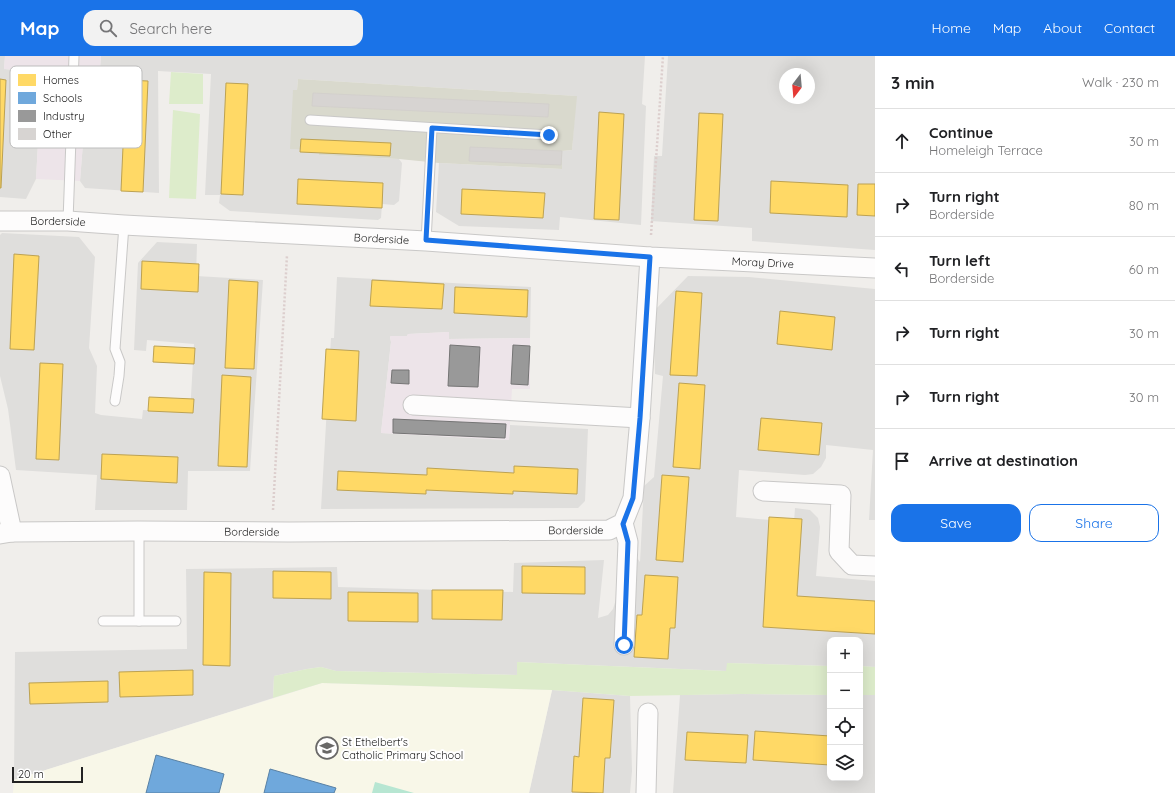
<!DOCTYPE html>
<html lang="en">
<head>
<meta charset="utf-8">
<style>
  :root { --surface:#fff; --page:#f2f2f2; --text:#202124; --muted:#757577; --line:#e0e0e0; --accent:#1a73e8 }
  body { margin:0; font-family:Quicksand,sans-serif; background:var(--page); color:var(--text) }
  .controls { position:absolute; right:12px; bottom:12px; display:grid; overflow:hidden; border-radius:8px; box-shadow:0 4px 16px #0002 }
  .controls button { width:36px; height:36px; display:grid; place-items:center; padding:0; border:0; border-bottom:1px solid var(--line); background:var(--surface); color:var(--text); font:20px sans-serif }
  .compass { position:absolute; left:779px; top:12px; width:36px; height:36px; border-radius:50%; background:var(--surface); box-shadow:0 4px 16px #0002; rotate:196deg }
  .scale { position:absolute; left:12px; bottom:10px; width:71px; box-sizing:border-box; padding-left:4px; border:2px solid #222; border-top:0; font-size:11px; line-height:14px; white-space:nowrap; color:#222; -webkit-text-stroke:3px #fff; paint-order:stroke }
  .stop { position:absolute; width:12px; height:12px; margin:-9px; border:3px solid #1a73e8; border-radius:50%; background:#fff }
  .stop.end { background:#1a73e8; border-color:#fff; box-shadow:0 1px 4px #0008 }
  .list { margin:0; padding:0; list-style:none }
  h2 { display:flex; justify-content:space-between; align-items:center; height:52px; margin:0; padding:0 16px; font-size:17px }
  h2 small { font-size:13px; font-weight:400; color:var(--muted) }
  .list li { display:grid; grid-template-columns:26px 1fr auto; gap:12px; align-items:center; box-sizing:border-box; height:64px; padding:0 16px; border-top:1px solid var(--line) }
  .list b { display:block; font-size:15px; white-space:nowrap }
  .list p { margin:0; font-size:13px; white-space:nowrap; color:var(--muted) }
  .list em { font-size:13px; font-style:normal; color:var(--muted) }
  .actions { display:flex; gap:8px; padding:12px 16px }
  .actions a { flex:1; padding:9px 0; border:1px solid var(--accent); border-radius:12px; text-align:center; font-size:14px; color:var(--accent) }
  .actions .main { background:var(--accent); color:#fff }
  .icon { flex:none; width:22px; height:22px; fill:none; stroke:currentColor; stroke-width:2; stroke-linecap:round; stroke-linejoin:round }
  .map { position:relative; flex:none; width:875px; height:737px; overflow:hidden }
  header { display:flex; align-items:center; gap:24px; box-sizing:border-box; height:56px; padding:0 20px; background:var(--accent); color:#fff }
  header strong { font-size:19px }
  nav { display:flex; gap:22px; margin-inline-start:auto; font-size:14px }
  .search { width:280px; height:36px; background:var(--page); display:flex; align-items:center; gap:10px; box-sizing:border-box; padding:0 14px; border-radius:12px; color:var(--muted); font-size:15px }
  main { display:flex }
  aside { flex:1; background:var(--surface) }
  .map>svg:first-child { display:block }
  .residential { fill:#dfdedc; fill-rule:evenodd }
  .industrial { fill:#ede4e9 }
  .education { fill:#f8f7e8 }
  .construction { fill:#d9d9cd }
  .grass { fill:#ddeccb }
  .pitch { fill:#b7e6d2 }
  .homes { fill:#ffd966; stroke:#bda252 }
  .schools { fill:#6fa8dc; stroke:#5880a4 }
  .industry { fill:#999; stroke:#757575 }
  .building { fill:#d7d4d2; stroke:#d3d0cc }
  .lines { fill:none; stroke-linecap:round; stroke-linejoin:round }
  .lane-casing { stroke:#c9c8c7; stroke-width:11 }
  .street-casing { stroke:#c9c8c7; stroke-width:21 }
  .path { stroke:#dccecd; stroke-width:2.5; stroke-dasharray:2 2; stroke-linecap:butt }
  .lane { stroke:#fdfcfc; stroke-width:9 }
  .street { stroke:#fdfcfc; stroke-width:19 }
  .route { stroke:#1a73e8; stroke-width:5 }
  .labels { text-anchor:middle; stroke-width:4; stroke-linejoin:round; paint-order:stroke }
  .street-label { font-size:11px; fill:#222; stroke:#fff }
  .poi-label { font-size:11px; fill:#222; stroke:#fff; text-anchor:start }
  .key { fill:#fff; stroke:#bdbdbd; stroke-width:1 }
  .key-label { font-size:11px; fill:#222 }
</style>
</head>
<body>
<header>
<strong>Map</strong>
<div class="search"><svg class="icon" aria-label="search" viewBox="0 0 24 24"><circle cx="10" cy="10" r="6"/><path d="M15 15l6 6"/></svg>Search here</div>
<nav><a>Home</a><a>Map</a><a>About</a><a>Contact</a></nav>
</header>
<main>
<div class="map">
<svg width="875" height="737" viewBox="0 0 875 737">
  <rect width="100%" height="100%" fill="#f0eeeb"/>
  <g class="residential">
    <path d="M0,0h5l-1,13 38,3 -6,107 -10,20 -26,-2z"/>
    <path d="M101,0h544l-3,48 4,2 -5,119 -81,-8 -1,13 -100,-4 -23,-14 3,-49 123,6v-18l10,-1 4,-54 -278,-17 -1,11h-4l27,60 -1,5 80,4 3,4 -3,38 -5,4 -12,-1 -1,14 -3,2 -148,-9 -11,-8 1,-8h-15l6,-121 -53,-3 1,122 -74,-5 -5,-7 9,-115 11,2z"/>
    <path d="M668,0h207v194l-123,-9v-13l-101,-7 3,-65h8zM785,18h24v24h-24z"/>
    <path d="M2,177l77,4 16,20 -6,91 8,18 -2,47 6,2 41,4 1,-9 47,3 4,-69 -47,-4 -1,11 -12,-1 4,-87 19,-21 40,2 -1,32 67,4 -13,191h-62l-1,39h-92l2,-35 -81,-5 -8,-61 -8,-33v-141z"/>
    <path d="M688,220l61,1 126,12v231h-6l4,-70 -47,-5v13l-5,9 -8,7 -8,1 -66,-5 -3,47 58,5 1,-14 15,2 8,8 2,9 -4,49 59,5v86l-15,-1v-26h-30v26l-103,-3v8l-210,-9 1,13 -182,-4 -15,-4 -14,2 -33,7 -1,22 -259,82 1,-128 172,-3 -1,-80 82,-1 69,-1 1,20 175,5 1,-29 90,-3 -6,58 10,-3 5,-6 4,-13v-34l18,-7 5,7 4,-76 10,-9 9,-101 -8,-2 -2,-62z"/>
    <path d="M337,221l194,10 -1,51 -82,1 1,-7 -41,2 -1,2 -17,1 1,5 -10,91 128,7 1,-15 78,4 -3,72 -7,7 -257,1 10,-171h3z"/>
    <path d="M552,634l78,6 2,75 -2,22h-101z"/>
    <path d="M742,638l88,1v83h30v-83h15v98h-202l7,-98z"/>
  </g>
  <g class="industrial">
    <path d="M5,0h96l-1,12 -11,-1 -9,114 -44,-2 6,-107 -38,-3z"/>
    <path d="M449,276v7l81,-1v51h-18l-3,51 -128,-7 10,-91 -1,-6h17l1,-2z"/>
  </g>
  <path class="education" d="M322,627l230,7 -23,103h-516l1,-13z"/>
  <path class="construction" d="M298,23l279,17 -5,54 -10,1v18l-123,-6 -40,-4 -80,-4v-5l-29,-1 3,-59h4z"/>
  <g class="grass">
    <path d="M171,16l32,2v30h-34z"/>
    <path d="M173,54l27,4 -4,85 -27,-1z"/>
    <path d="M517,606l209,9 1,-8 103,3v29l-88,-1 -112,2 -78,-6 -230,-7 -49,15 1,-22 33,-7 14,-2 15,4 181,4z"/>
    <path d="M860,610l15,1v28h-15z"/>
  </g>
  <path class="pitch" d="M375,726l39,11h-42z"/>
  <g class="homes">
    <path d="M0,23l6,1 -5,108h-1z"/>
    <path d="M126,24l22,1 -5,111 -22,-1z"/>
    <path d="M226,27l22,1 -5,111 -22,-1z"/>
    <path d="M599,56l25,2 -5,106 -25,-1z"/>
    <path d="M699,57l24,1 -5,107 -24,-1z"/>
    <path d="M301,83l90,4 -1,13 -90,-4z"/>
    <path d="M298,123l85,4 -1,25 -85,-4z"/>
    <path d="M771,125l77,4 -1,32 -77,-4z"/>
    <path d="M858,128h17v32l-18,-1z"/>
    <path d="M462,133l83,4 -2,25 -82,-4z"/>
    <path d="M14,198l25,2 -5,94 -24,-1z"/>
    <path d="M142,205l57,3 -1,28 -57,-3z"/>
    <path d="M229,224l29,2 -4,87 -29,-1z"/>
    <path d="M372,224l72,4 -2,25 -72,-3z"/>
    <path d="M455,231l73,3 -1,27 -73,-4z"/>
    <path d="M676,235l26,2 -5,83 -27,-1z"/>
    <path d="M780,255l55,6 -3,33 -55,-6z"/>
    <path d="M154,290l41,2 -1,16 -41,-2z"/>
    <path d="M326,293l33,2 -3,70 -34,-2z"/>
    <path d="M40,307l23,1 -4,96 -23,-1z"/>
    <path d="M222,319l29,2 -4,90 -29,-1z"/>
    <path d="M679,327l26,2 -5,84 -27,-2z"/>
    <path d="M149,341l45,2 -1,14 -45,-2z"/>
    <path d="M761,362l61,5 -3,32 -61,-5z"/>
    <path d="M102,398l76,3 -1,26 -76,-4z"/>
    <path d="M514,410l64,3 -1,25 -64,-3v3l-87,-4v4l-89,-4 1,-19 89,4v-7l87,5z"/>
    <path d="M662,419l27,2 -6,85 -27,-2z"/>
    <path d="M769,461l33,2 -5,77 78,5v33l-112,-7z"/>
    <path d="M522,510l63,1v27l-63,-1z"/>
    <path d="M273,515l58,1v27l-58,-1z"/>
    <path d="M204,516l27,1 -1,93 -27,-1z"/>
    <path d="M645,519l33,2 -3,51h-5l-2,31 -34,-2 3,-42h5z"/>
    <path d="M432,534h71l-1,30 -70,-1z"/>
    <path d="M348,536l70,1v29l-70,-1z"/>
    <path d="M193,614v25l-73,2 -1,-25z"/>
    <path d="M108,625v21l-78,2 -1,-21z"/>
    <path d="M583,642l31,2 -4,58h-5l-2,35 -31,-1 2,-36 5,1z"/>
    <path d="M755,675l75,5v29l-77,-5z"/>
    <path d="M687,676l61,3 -2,28 -61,-3z"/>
  </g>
  <g class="schools">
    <path d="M156,699l68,19 -5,19h-73z"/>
    <path d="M270,713l66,19 -2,5h-70z"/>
  </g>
  <g class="industry">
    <path d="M450,289l30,2 -2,40 -30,-1z"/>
    <path d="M513,289l17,1 -2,39 -17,-1z"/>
    <path d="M392,314h17v14l-18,-1z"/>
    <path d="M393,363l113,5 -1,14 -112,-5z"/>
  </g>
  <g class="building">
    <path d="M313,37l236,11 -1,13 -236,-11z"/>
    <path d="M470,91l92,4 -1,14 -92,-4z"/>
  </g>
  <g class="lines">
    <g class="lane-casing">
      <g id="lane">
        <path d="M310,64l239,15"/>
        <path d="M68,165l6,-165"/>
        <path d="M426,185l6,-113"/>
        <path d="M115,345l4,-25 1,-14 -5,-13 9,-124"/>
        <path d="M103,565h73"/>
        <path d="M139,565v-90"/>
      </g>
    </g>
    <g class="street-casing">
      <g id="street">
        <path id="s1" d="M0,165h68l56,4 302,16 224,16 225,11"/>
        <path d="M413,349l227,13"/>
        <path d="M0,420l12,56"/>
        <path d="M763,435l78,4 -2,56 13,14 23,1"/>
        <path d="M623,467l5,19 -4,103"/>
        <path id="s2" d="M0,478l12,-2 127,-1 150,1 320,-2 14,-7 10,-25 7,-80 10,-161"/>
        <path d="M646,737l2,-80"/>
      </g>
    </g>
    <g class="path">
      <path d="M651,179l12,-179"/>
      <path d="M273,454l14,-255"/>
    </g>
    <use href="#lane" class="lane"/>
    <use href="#street" class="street"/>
  </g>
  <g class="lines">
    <path class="route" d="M549,79l-117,-7 -6,112 224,17 -10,161 -7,80 -10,26 5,18 -4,103"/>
  </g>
  <defs>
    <g id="school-ring" transform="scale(1.15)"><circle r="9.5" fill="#fff" stroke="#6a6968" stroke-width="1.5"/><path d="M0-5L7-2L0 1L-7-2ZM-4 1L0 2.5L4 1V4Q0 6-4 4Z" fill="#6a6968"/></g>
  </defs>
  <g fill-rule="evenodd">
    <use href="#school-ring" x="327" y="692"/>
  </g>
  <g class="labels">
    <g class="street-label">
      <text dy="4" stroke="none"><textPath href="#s1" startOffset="58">Borderside</textPath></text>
      <text dy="4" stroke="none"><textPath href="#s1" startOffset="382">Borderside</textPath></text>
      <text dy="4" stroke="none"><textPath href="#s1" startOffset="764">Moray Drive</textPath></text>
      <text dy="4" stroke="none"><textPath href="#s2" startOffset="576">Borderside</textPath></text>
      <text dy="4" stroke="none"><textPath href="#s2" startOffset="252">Borderside</textPath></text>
    </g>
    <g class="poi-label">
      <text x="342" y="690">St Ethelbert's<tspan x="342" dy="13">Catholic Primary School</tspan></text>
    </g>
  </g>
  <rect x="10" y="10" width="132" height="82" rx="6" class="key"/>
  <rect x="18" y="18" width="18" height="12" fill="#ffd966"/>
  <rect x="18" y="36" width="18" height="12" fill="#6fa8dc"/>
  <rect x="18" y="54" width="18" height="12" fill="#999"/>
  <rect x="18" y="72" width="18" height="12" fill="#d7d4d2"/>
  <g class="key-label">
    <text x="43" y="28">Homes</text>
    <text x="43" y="46">Schools</text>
    <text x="43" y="64">Industry</text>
    <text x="43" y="82">Other</text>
  </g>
</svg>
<div class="controls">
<button>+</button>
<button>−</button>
<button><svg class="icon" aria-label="locate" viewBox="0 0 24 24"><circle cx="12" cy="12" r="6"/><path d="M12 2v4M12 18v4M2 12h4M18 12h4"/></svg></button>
<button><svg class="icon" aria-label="layers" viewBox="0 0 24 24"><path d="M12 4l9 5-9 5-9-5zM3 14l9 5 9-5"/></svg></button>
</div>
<svg class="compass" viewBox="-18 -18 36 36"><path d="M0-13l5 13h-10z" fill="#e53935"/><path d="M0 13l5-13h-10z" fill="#757577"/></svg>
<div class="scale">20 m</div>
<div class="stop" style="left:624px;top:589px"></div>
<div class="stop end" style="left:549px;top:79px"></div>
</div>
<aside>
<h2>3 min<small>Walk · 230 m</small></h2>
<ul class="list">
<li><svg class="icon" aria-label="ahead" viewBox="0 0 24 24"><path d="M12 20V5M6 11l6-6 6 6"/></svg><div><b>Continue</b><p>Homeleigh Terrace</p></div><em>30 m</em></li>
<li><svg class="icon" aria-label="right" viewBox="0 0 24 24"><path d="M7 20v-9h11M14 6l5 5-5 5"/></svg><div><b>Turn right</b><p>Borderside</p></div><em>80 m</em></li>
<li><svg class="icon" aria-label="left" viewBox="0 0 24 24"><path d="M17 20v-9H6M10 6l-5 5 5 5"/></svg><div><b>Turn left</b><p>Borderside</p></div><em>60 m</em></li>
<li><svg class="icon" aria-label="right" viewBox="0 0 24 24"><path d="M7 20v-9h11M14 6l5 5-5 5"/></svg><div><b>Turn right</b></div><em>30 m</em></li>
<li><svg class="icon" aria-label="right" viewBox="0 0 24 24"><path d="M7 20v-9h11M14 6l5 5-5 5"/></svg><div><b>Turn right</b></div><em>30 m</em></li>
<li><svg class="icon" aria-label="arrive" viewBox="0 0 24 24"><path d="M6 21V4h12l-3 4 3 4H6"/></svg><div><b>Arrive at destination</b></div></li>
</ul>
<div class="actions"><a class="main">Save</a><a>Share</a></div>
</aside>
</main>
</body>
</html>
